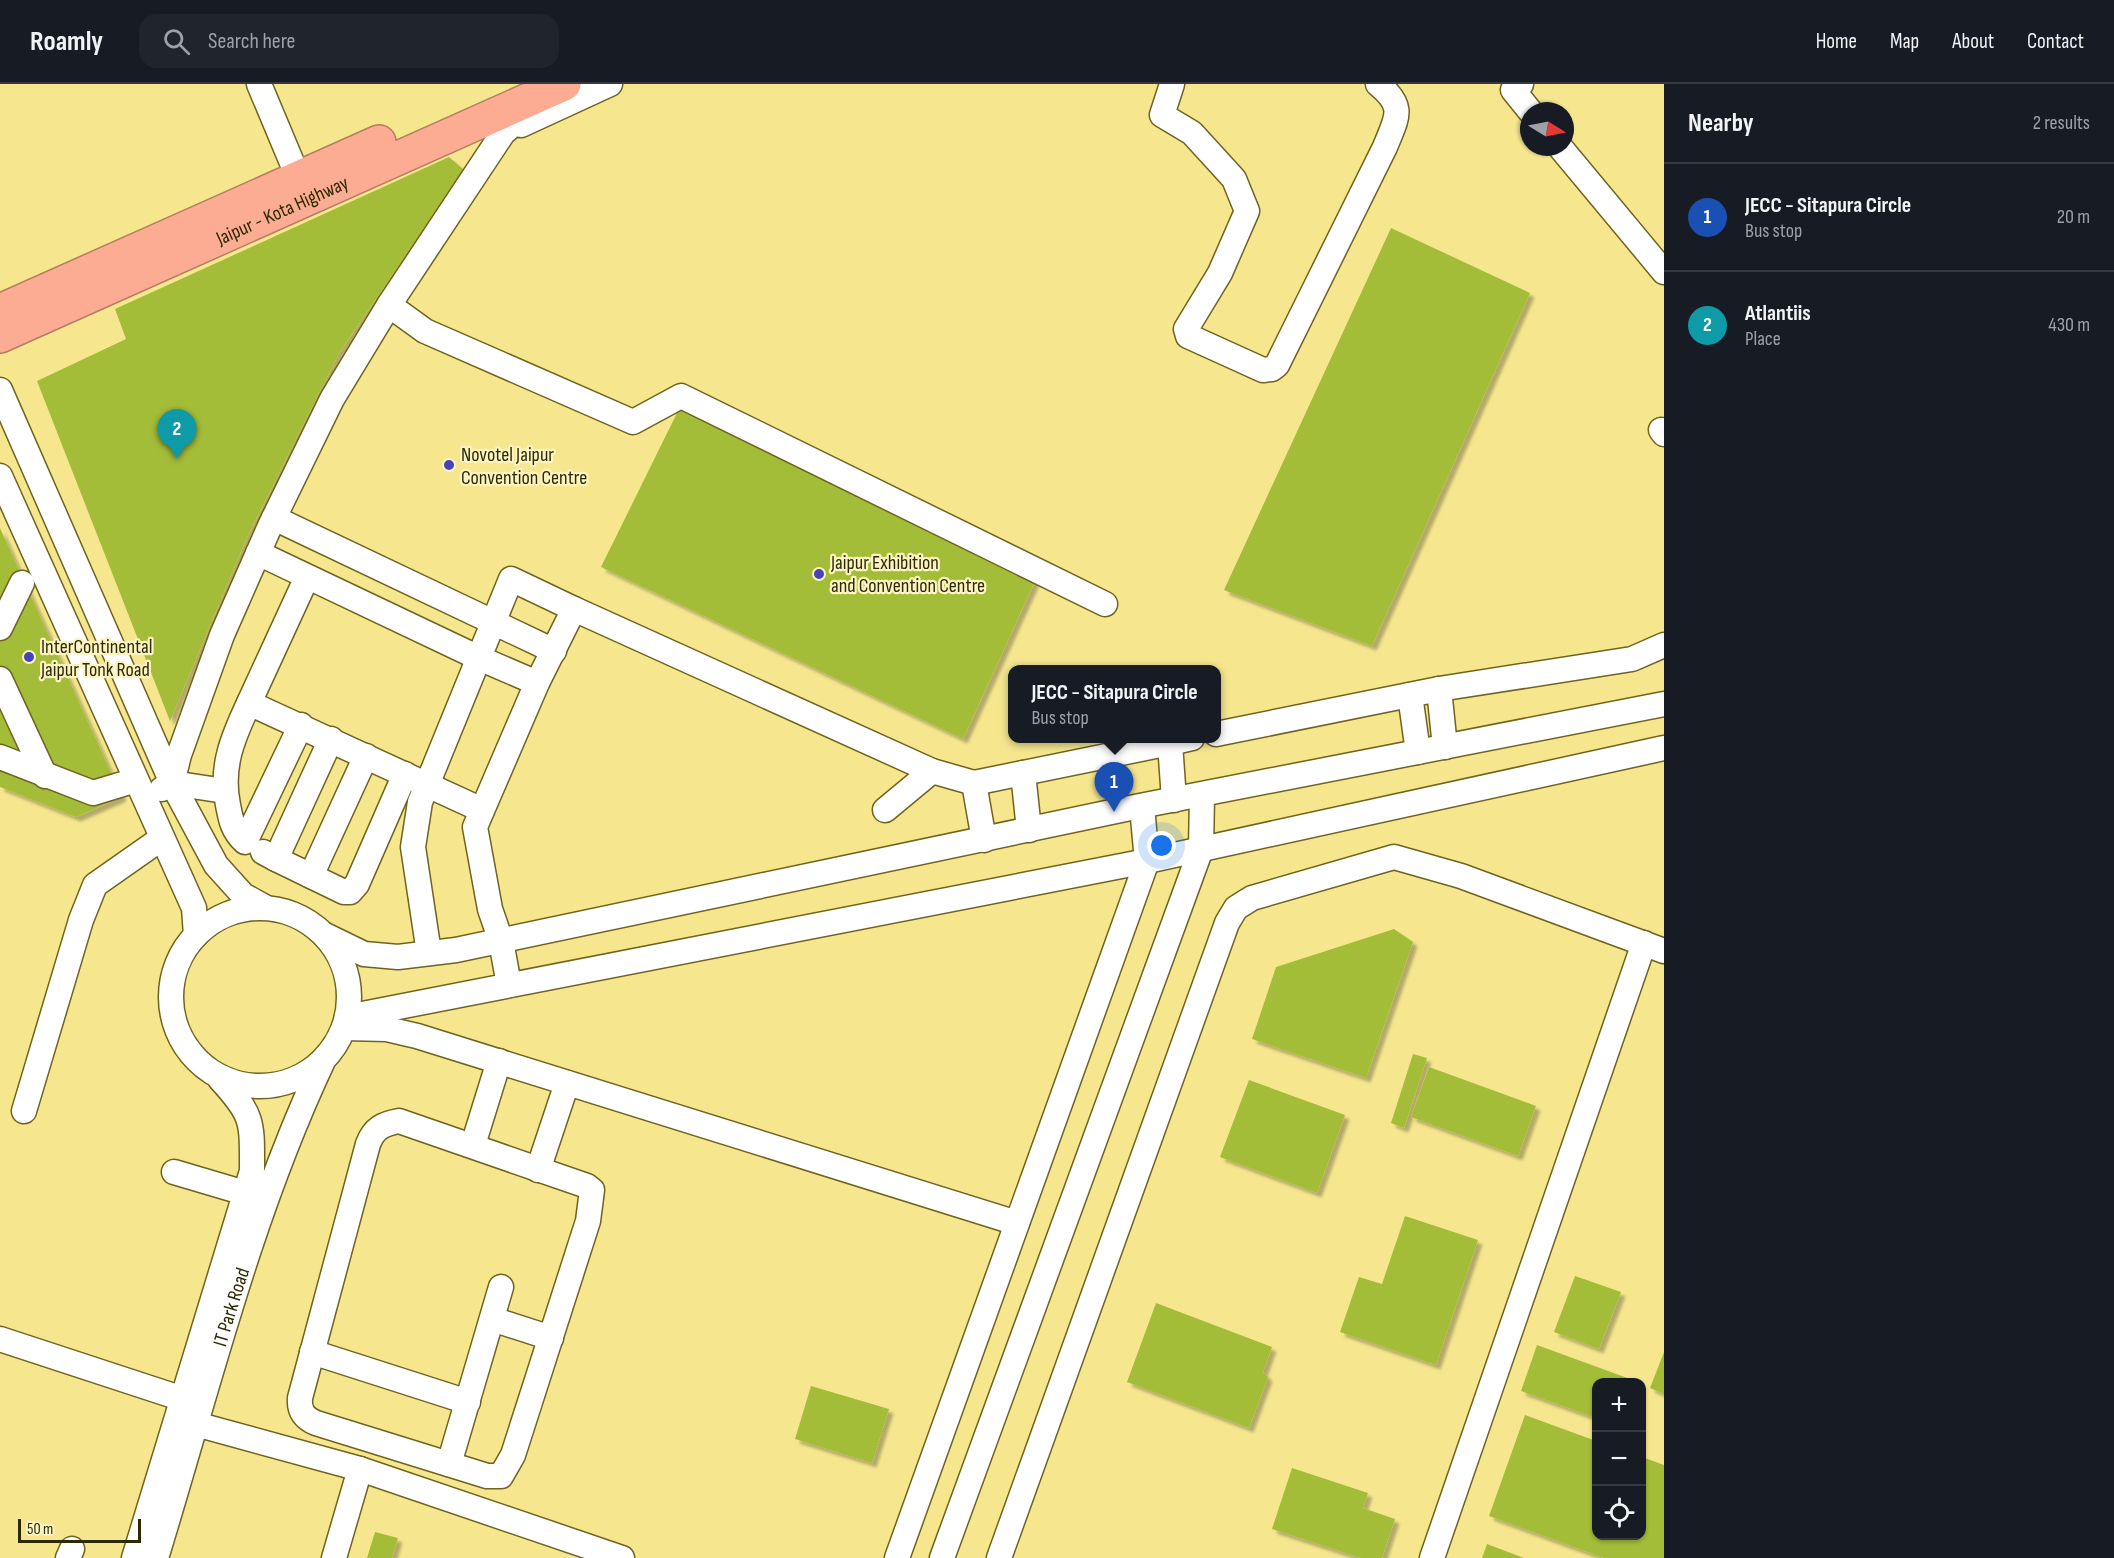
<!DOCTYPE html>
<html lang="en">
<head>
<meta charset="utf-8">
<style>
  :root { --surface:#171b24; --page:#20242c; --text:#f1f3f6; --muted:#9ea1a6; --line:#363941; --accent:#a6a3db }
  body { margin:0; font-family:"Sofia Sans Condensed",sans-serif; background:var(--page); color:var(--text) }
  .controls { position:absolute; right:18px; bottom:18px; display:grid; overflow:hidden; border-radius:12px; box-shadow:0 2px 4px #0004 }
  .controls button { width:54px; height:54px; display:grid; place-items:center; padding:0; border:0; border-bottom:2px solid var(--line); background:var(--surface); color:var(--text); font:30px sans-serif }
  .compass { position:absolute; left:1520px; top:18px; width:54px; height:54px; border-radius:50%; background:var(--surface); box-shadow:0 2px 4px #0004; rotate:100deg }
  .scale { position:absolute; left:18px; bottom:15px; width:123px; box-sizing:border-box; padding-left:6px; border:3px solid #2f2903; border-top:0; font-size:16px; line-height:21px; white-space:nowrap; color:#2f2903; -webkit-text-stroke:4px #fcf4c1; paint-order:stroke }
  .you { position:absolute; left:1162px; top:762px; width:21px; height:21px; margin:-15px; border:4px solid #fff; border-radius:50%; background:#1a73e8; box-shadow:0 0 0 9px #1a73e833 }
  .badge { display:grid; place-items:center; width:39px; height:39px; border-radius:50%; background:var(--accent); color:#fff; font-size:20px; font-weight:700 }
  .pin { position:absolute; translate:-50% -50px; filter:drop-shadow(0 2px 3px #0008) }
  .pin::after { content:''; position:absolute; top:32px; width:21px; height:18px; background:inherit; clip-path:polygon(0 0,100% 0,50% 100%) }
  .popup { position:absolute; left:1008px; top:581px; width:213px; height:78px; box-sizing:border-box; display:grid; place-content:center; border-radius:12px; background:var(--surface); filter:drop-shadow(0 2px 4px #0005); font-size:20px; white-space:nowrap; color:var(--muted) }
  .popup b { font-size:22px; color:var(--text) }
  .popup::after { content:''; position:absolute; left:50%; top:100%; margin-left:-12px; border:12px solid transparent; border-top-color:var(--surface) }
  .list { margin:0; padding:0; list-style:none }
  h2 { display:flex; justify-content:space-between; align-items:center; height:78px; margin:0; padding:0 24px; font-size:26px }
  h2 small { font-size:20px; font-weight:400; color:var(--muted) }
  .list li { display:grid; grid-template-columns:39px 1fr auto; gap:18px; align-items:center; box-sizing:border-box; height:108px; padding:0 24px; border-top:2px solid var(--line) }
  .list b { display:block; font-size:22px; white-space:nowrap }
  .list p { margin:0; font-size:20px; white-space:nowrap; color:var(--muted) }
  .list em { font-size:20px; font-style:normal; color:var(--muted) }
  .icon { flex:none; width:33px; height:33px; fill:none; stroke:currentColor; stroke-width:2; stroke-linecap:round; stroke-linejoin:round }
  .map { position:relative; flex:none; width:1664px; height:1474px; overflow:hidden }
  header { display:flex; align-items:center; gap:36px; box-sizing:border-box; height:84px; padding:0 30px; background:var(--surface); border-bottom:2px solid var(--line) }
  header strong { font-size:28px }
  nav { display:flex; gap:33px; margin-inline-start:auto; font-size:21px }
  .search { width:420px; height:54px; background:var(--page); display:flex; align-items:center; gap:15px; box-sizing:border-box; padding:0 21px; border-radius:18px; color:var(--muted); font-size:22px }
  main { display:flex }
  aside { flex:1; background:var(--surface) }
  .map>svg:first-child { display:block }
  .building { fill:#a4bd38; filter:url(#shadow) }
  .lines { fill:none; stroke-linecap:round; stroke-linejoin:round }
  .minor-casing { stroke:#6f6320; stroke-width:27 }
  .highway-casing { stroke:#b47e60; stroke-width:36 }
  .minor { stroke:#fff; stroke-width:24 }
  .highway { stroke:#fbac92; stroke-width:33 }
  .poi-dot { fill:#4a42b9; stroke:#fcf4c1; stroke-width:2 }
  .labels { text-anchor:middle; stroke-width:4.5; stroke-linejoin:round; paint-order:stroke }
  .street-label { font-size:20px; fill:#2f2903; stroke:#fcf4c1 }
  .poi-label { font-size:20px; fill:#2f2903; stroke:#fcf4c1; text-anchor:start }
</style>
</head>
<body>
<header>
<strong>Roamly</strong>
<div class="search"><svg class="icon" aria-label="search" viewBox="0 0 24 24"><circle cx="10" cy="10" r="6"/><path d="M15 15l6 6"/></svg>Search here</div>
<nav><a>Home</a><a>Map</a><a>About</a><a>Contact</a></nav>
</header>
<main>
<div class="map">
<svg width="1664" height="1474" viewBox="0 0 1664 1474">
  <defs>
    <filter id="shadow"><feDropShadow dx="4.5" dy="4.5" stdDeviation="1.5" flood-color="#0004"/></filter>
  </defs>
  <rect width="100%" height="100%" fill="#f6e78f"/>
  <g class="building">
    <path d="M449,73l15,13 -125,183 -92,184 -77,184 -133,-340 89,-42 -11,-30z"/>
    <path d="M1391,144l139,65 -158,353 -148,-56z"/>
    <path d="M679,325l356,172 -72,158 -362,-172z"/>
    <path d="M0,444l122,269 -46,20 -76,-30z"/>
    <path d="M1394,845l19,13 -47,136 -114,-39 24,-72z"/>
    <path d="M1413,970l14,4 -23,70 -13,-5z"/>
    <path d="M1429,983l107,39 -18,50 -107,-39z"/>
    <path d="M1249,996l96,35 -28,78 -97,-36z"/>
    <path d="M1405,1132l73,24 -42,125 -96,-33 19,-55 23,7z"/>
    <path d="M1575,1192l46,16 -22,57 -45,-17z"/>
    <path d="M1156,1219l116,44 -9,25 5,5 -19,51 -122,-46z"/>
    <path d="M1537,1261l93,34 -2,3h-32v36l-75,-27z"/>
    <path d="M1664,1268v42l-14,-6z"/>
    <path d="M811,1302l78,23 -17,54 -77,-24z"/>
    <path d="M1525,1331l71,26v95h46v-79l22,8v93h-60l-115,-42z"/>
    <path d="M1292,1384l76,25 -5,15 32,11 -13,39h-21l-89,-29z"/>
    <path d="M375,1448l23,6 -6,20h-25z"/>
    <path d="M1487,1460l37,14h-42z"/>
  </g>
  <g class="lines">
    <g class="minor-casing">
      <g id="minor">
        <path d="M259,0l39,93"/>
        <path d="M1172,0l-10,31 30,18 42,46 13,32 -27,62 -34,56 2,7 75,34 9,-1 5,-4 108,-218c12,-30 21,-40 -7,-63"/>
        <path d="M1521,0l-8,6 17,21"/>
        <path d="M521,41l89,-41"/>
        <path d="M1560,63l104,125"/>
        <path d="M389,221l36,26 208,91 48,-26 424,208"/>
        <path d="M0,306l172,393 44,82 27,30 20,11"/>
        <path d="M1661,346l3,4"/>
        <path d="M0,392l194,432 2,27"/>
        <path d="M274,434l280,133"/>
        <path d="M258,469l221,105 58,25"/>
        <path d="M307,493l-58,126 233,107"/>
        <path d="M0,544l22,-45"/>
        <path d="M0,595l45,97"/>
        <path d="M1439,605l193,-30 32,-14"/>
        <path d="M1410,611l8,57"/>
        <path d="M249,619c-16,34 -29,64 -21,102 3,16 5,26 17,37l56,-117"/>
        <path d="M1216,650l223,-45 6,58"/>
        <path d="M0,673l93,36 43,-13"/>
        <path d="M1023,689l6,57"/>
        <path d="M172,699l7,-28 43,-120 48,-109 62,-127 57,-94 114,-172 31,-27"/>
        <path d="M974,699l196,-40"/>
        <path d="M162,705l10,-6 53,8"/>
        <path d="M1174,716l-4,-57 22,-5"/>
        <path d="M885,726l47,-39 42,12 10,57"/>
        <path d="M263,768l13,7 55,-120"/>
        <path d="M276,775l35,17 55,-120"/>
        <path d="M311,792l33,16h6l7,-8 48,-110"/>
        <circle cx="260" cy="913" r="89"/>
        <path d="M325,851l39,19 34,3 58,-7 679,-143 529,-103"/>
        <path d="M429,869l-16,-106 7,-45 91,-223 63,30"/>
        <path d="M509,901l-8,-44 -11,-32 -15,-82 62,-144 37,-74 358,162"/>
        <path d="M347,933l800,-156 517,-113"/>
        <path d="M344,944l43,1 30,7 600,187"/>
        <path d="M24,1027l57,-191 14,-35 67,-47"/>
        <path d="M399,1037l188,65 5,4 -4,31 -75,234 -12,21h-14l-171,-53c-12,-5 -17,-12 -16,-25l68,-254c6,-16 15,-20 31,-23z"/>
        <path d="M473,1061l26,-84"/>
        <path d="M538,1086l29,-87"/>
        <path d="M174,1088l71,21"/>
        <path d="M492,1235l59,19"/>
        <path d="M0,1255l183,60"/>
        <path d="M312,1268l156,50"/>
        <path d="M181,1336l179,49 262,89"/>
        <path d="M449,1380l52,-177"/>
        <path d="M68,1474l4,-9"/>
        <path d="M134,1474l118,-387c0,-50 2,-55 -32,-92"/>
        <path id="s1" d="M156,1474c51,-166 92,-337 166,-495"/>
        <path d="M334,1474l26,-89"/>
        <path d="M897,1474l250,-697 -5,-54"/>
        <path d="M942,1474l259,-709 1,-53"/>
        <path d="M999,1474l228,-635 9,-15 16,-10 142,-41 67,19 203,75"/>
        <path d="M1432,1474l212,-615"/>
      </g>
    </g>
    <g class="highway-casing">
      <g id="highway">
        <path d="M0,227l379,-169"/>
        <path id="s2" d="M0,252l564,-252"/>
      </g>
    </g>
    <use href="#minor" class="minor"/>
    <use href="#highway" class="highway"/>
  </g>
  <g class="poi-dot">
    <circle cx="449" cy="381" r="6"/>
    <circle cx="819" cy="490" r="6"/>
    <circle cx="29" cy="573" r="6"/>
  </g>
  <g class="labels">
    <g class="street-label">
      <text dy="7" stroke="none"><textPath href="#s2" startOffset="309">Jaipur - Kota Highway</textPath></text>
      <text dy="7" stroke="none"><textPath href="#s1" startOffset="262">IT Park Road</textPath></text>
    </g>
    <g class="poi-label">
      <text x="461" y="377">Novotel Jaipur<tspan x="461" dy="23">Convention Centre</tspan></text>
      <text x="831" y="485">Jaipur Exhibition<tspan x="831" dy="23">and Convention Centre</tspan></text>
      <text x="41" y="569">InterContinental<tspan x="41" dy="23">Jaipur Tonk Road</tspan></text>
    </g>
  </g>
</svg>
<div class="controls">
<button>+</button>
<button>−</button>
<button><svg class="icon" aria-label="locate" viewBox="0 0 24 24"><circle cx="12" cy="12" r="6"/><path d="M12 2v4M12 18v4M2 12h4M18 12h4"/></svg></button>
</div>
<svg class="compass" viewBox="-18 -18 36 36"><path d="M0-13l5 13h-10z" fill="#e53935"/><path d="M0 13l5-13h-10z" fill="#9ea1a6"/></svg>
<div class="scale">50 m</div>
<div class="you"></div>
<div class="pin badge" style="left:1114px;top:728px;background:#1a4fb4">1</div>
<div class="popup"><b>JECC - Sitapura Circle</b>Bus stop</div>
<div class="pin badge" style="left:177px;top:375px;background:#0f9aa8">2</div>
</div>
<aside>
<h2>Nearby<small>2 results</small></h2>
<ul class="list">
<li><span class="badge" style="background:#1a4fb4">1</span><div><b>JECC - Sitapura Circle</b><p>Bus stop</p></div><em>20 m</em></li>
<li><span class="badge" style="background:#0f9aa8">2</span><div><b>Atlantiis</b><p>Place</p></div><em>430 m</em></li>
</ul>
</aside>
</main>
</body>
</html>
